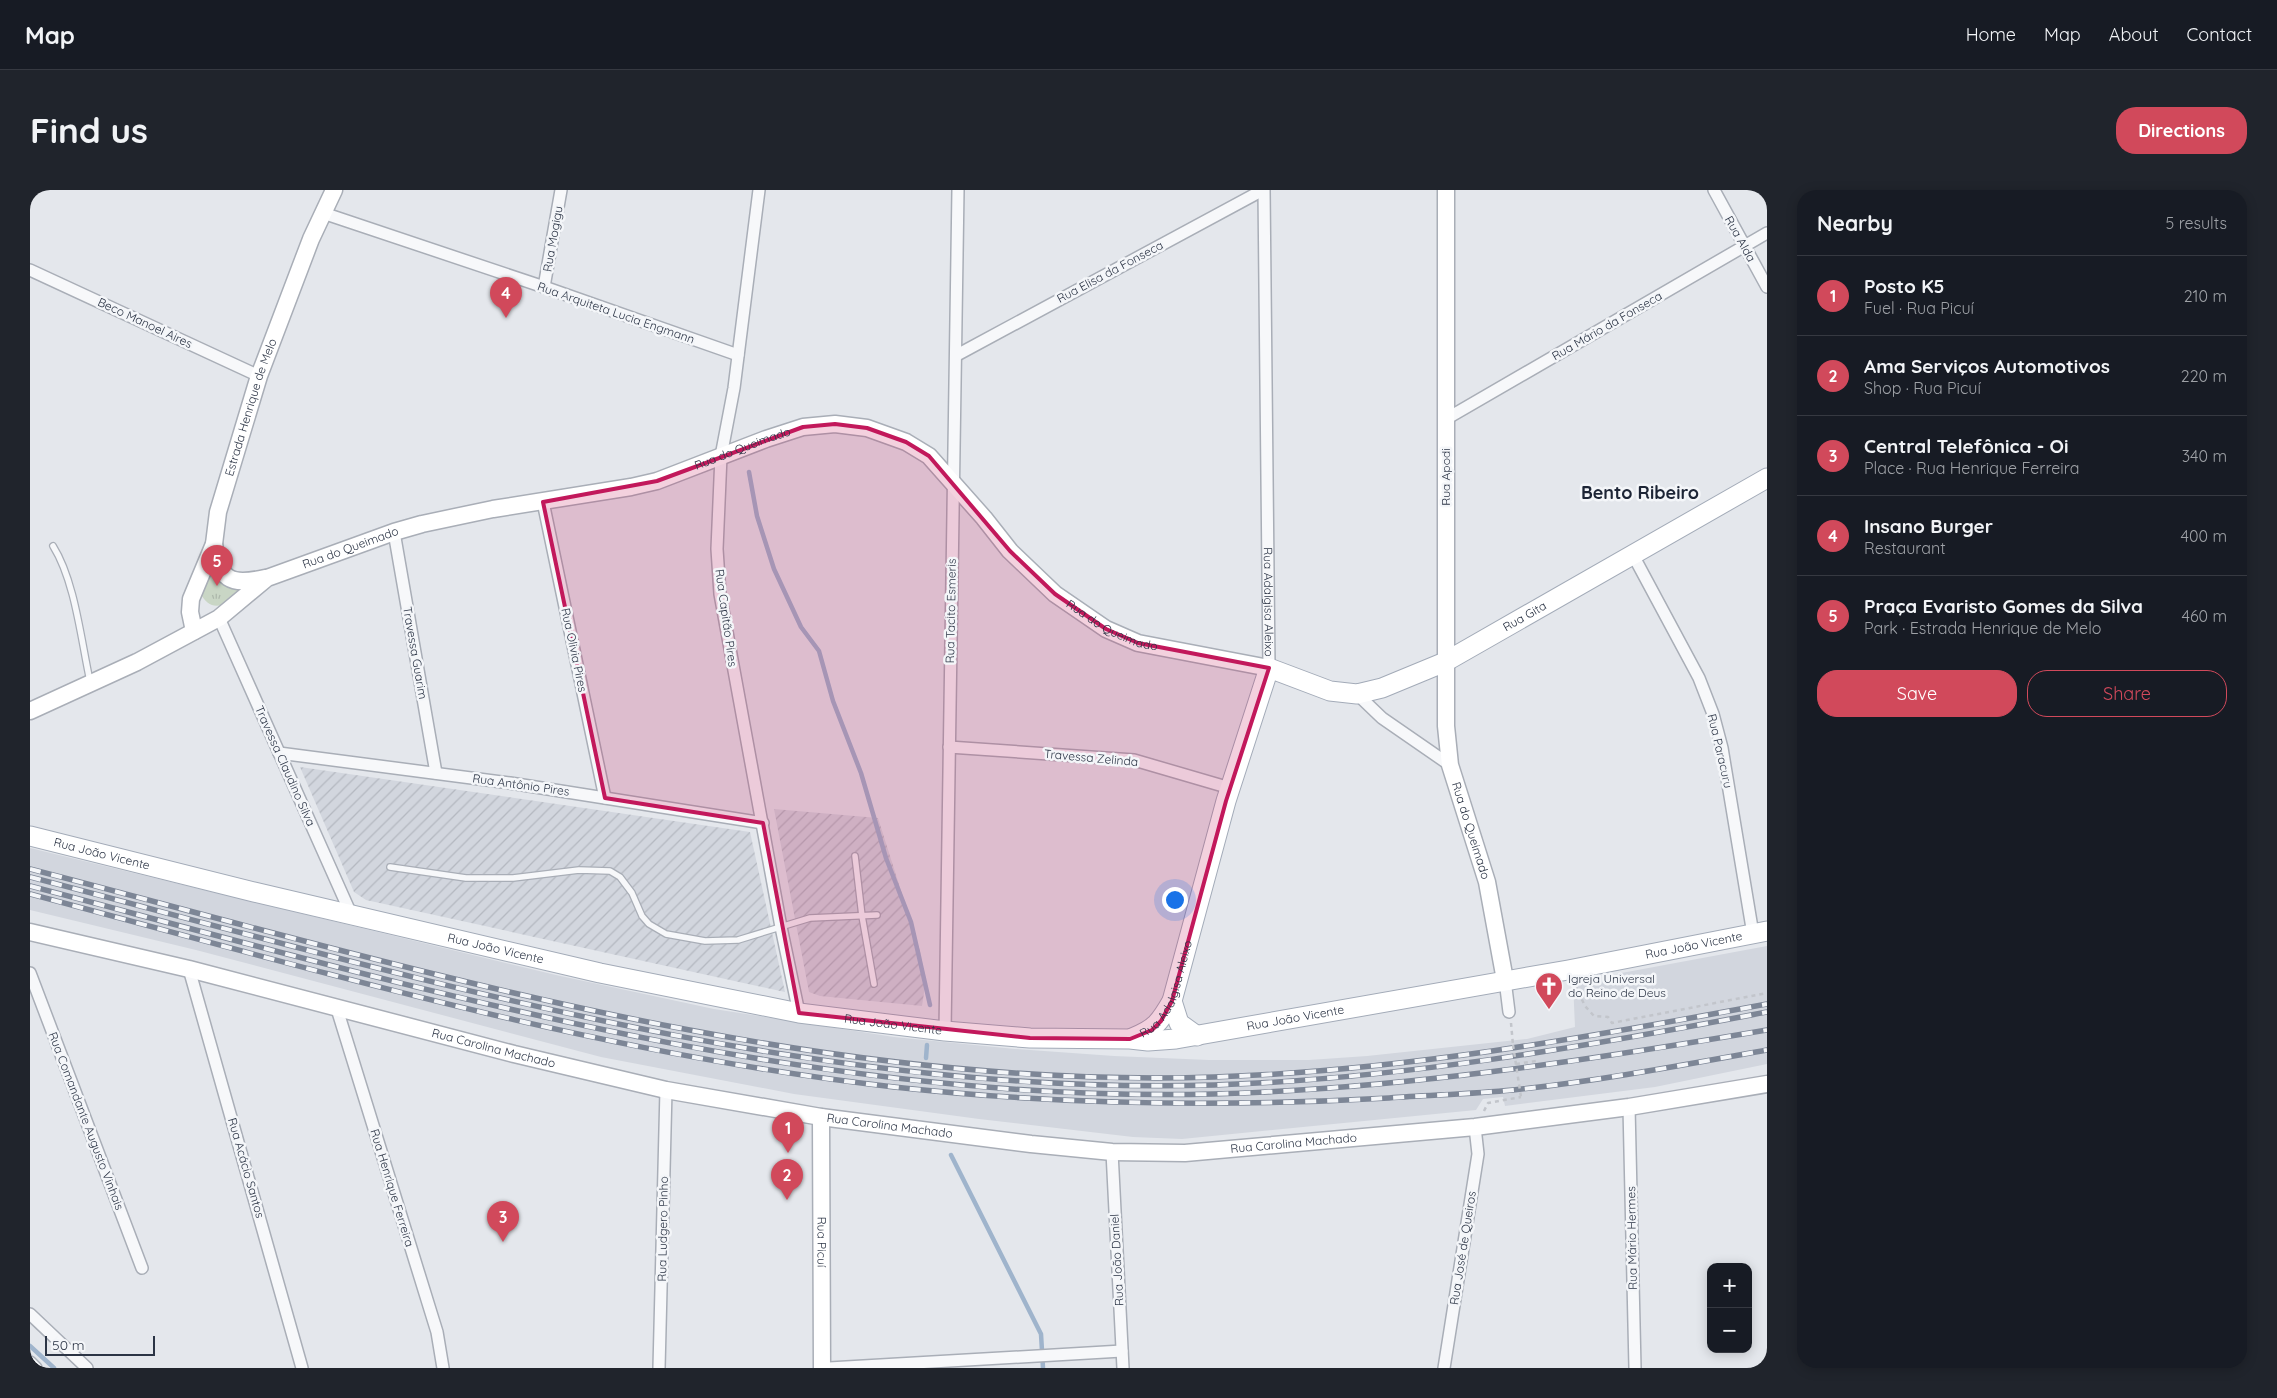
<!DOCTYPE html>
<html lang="en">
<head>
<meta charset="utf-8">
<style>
  :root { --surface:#171b24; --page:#20242c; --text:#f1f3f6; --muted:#9ea1a6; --line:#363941; --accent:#d1495b }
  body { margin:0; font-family:Quicksand,sans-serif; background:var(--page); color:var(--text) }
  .controls { position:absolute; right:15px; bottom:15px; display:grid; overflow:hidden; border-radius:10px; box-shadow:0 2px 12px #0003 }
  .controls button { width:45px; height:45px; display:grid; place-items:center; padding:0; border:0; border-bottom:1px solid var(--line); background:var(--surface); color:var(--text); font:25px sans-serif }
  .scale { position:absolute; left:15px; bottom:12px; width:110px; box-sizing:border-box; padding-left:5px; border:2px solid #2b3445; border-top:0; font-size:14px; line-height:18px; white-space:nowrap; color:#2b3445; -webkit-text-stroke:4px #f4f6f9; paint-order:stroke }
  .you { position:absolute; left:1144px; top:709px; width:18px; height:18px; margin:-12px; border:4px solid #fff; border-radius:50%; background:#1a73e8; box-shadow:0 0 0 8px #1a73e833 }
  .badge { display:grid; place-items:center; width:32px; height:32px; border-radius:50%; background:var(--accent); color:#fff; font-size:16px; font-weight:700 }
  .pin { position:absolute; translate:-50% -41px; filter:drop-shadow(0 1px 2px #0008) }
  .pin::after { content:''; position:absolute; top:26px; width:18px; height:15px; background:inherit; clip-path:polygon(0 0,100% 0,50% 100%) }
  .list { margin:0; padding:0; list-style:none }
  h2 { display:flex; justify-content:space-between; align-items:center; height:65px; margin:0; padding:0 20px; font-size:21px }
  h2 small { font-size:16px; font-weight:400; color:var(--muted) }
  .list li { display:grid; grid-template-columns:32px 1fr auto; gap:15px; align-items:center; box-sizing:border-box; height:80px; padding:0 20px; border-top:1px solid var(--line) }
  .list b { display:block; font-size:19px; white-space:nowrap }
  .list p { margin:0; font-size:16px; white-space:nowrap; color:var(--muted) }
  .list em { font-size:16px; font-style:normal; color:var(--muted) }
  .actions { display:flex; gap:10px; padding:15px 20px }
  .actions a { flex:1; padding:11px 0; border:1px solid var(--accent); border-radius:20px; text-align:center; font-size:18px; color:var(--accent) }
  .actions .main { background:var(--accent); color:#fff }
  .map { position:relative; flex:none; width:1737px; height:1178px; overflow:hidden; border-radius:20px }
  header { display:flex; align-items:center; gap:30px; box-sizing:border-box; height:70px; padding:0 25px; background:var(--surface); border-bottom:1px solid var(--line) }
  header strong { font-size:24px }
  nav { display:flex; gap:28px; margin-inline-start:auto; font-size:18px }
  .intro { display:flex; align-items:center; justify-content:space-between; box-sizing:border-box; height:120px; padding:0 30px }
  h1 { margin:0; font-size:35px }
  .button { padding:12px 22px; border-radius:20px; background:var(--accent); color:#fff; font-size:18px; font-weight:700 }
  main { display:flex; gap:30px; padding:0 30px }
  aside { flex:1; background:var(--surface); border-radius:20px; box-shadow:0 2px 12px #0003 }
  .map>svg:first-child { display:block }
  .built { fill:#d2d6de }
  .industrial { fill:url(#industrial-furrows) }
  .park { fill:url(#park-tufts) }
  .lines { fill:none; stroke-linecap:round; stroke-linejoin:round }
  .stream { stroke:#9fb4cc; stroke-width:4.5 }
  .lane-casing { stroke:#a9aeb7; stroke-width:8 }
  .street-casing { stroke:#a9aeb7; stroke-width:14 }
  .secondary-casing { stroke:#a9aeb7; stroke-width:19 }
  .primary-casing { stroke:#a3abb8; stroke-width:21 }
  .path { stroke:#c2c5cb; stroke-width:2.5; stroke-dasharray:4 4; stroke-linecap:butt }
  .lane { stroke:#f7f8fa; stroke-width:5.5 }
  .street { stroke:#f7f8fa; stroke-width:11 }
  .secondary { stroke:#fff; stroke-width:16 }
  .primary { stroke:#fff; stroke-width:19 }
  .rail-casing { stroke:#7d8696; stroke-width:5.5 }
  .rail { stroke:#f4f6f9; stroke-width:4; stroke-dasharray:11; stroke-linecap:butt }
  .path-bridge { stroke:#c2c5cb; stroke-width:2.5; stroke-dasharray:4 4; stroke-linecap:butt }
  .marked { fill:#c2185b; fill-opacity:0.2; stroke:#c2185b; stroke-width:4; stroke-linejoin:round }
  .labels { text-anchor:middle; stroke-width:5; stroke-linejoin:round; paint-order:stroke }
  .street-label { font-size:12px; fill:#2b3445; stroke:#f4f6f9 }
  .poi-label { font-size:12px; fill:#2b3445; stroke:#f4f6f9; text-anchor:start }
  .district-label { font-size:18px; font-weight:bold; fill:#1d2536; stroke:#f4f6f9 }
</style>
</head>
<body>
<header>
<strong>Map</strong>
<nav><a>Home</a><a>Map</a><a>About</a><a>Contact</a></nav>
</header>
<div class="intro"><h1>Find us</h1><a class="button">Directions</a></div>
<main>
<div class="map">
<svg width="1737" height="1178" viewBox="0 0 1737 1178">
  <defs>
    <pattern id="industrial-furrows" width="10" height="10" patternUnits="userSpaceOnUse" patternTransform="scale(1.25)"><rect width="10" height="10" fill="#d2d6de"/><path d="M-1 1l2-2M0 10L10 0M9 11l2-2" fill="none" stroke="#b4b8c0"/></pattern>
    <pattern id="park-tufts" width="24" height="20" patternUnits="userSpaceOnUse" patternTransform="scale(1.25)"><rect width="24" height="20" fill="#c9d6c5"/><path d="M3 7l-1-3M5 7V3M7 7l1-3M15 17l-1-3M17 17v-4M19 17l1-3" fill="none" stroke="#adb8ab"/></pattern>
  </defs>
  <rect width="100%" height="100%" fill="#e4e7ec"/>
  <path class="built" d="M0,658l526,127 158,34 180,28 121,12 99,7 95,4h100l58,-4 160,-17 48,-12 -2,-45 194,-36v118l-112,23 -150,19 -2,-9 -20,2 -7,11 -294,29 -49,-2 -154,-18 -185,-25 -193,-37 -405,-107 -166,-40z"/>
  <g class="industrial">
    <path d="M270,577l450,65 35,160 -419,-92 -12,-8z"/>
    <path d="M744,619l104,9 43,136 4,32 -3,20 -102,-10 -11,-4z"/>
  </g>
  <path class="park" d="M176,378l38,25c-19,11 -32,23 -45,-2z"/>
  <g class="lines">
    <g class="stream">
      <path d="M719,282l8,44 17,53 27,58 18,24 14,50 28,72 25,85 25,64 19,83"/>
      <path d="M896,868l1,-13"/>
      <path d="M921,965l90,179 2,34"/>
      <path d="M0,1156l24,22"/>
    </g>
    <g class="lane-casing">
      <g id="lane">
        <path d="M23,356c22,35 28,94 37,135"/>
        <path d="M825,666l7,60 12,68"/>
        <path d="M360,677l76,11h47l66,-8 31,1 10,6 12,16 10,23 7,8 17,10 39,7 33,-1 72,-22 67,-3"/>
      </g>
    </g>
    <g class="street-casing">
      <g id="street">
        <path d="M729,0l-25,198 -13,68 -4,93 3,45 61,333 18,86"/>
        <path id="s1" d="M1234,0l5,478"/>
        <path d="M1684,0l53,97"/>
        <path d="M293,23l221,74 194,68"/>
        <path d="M0,80l229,106"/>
        <path d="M514,97l17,-97"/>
        <path d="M927,165l306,-165"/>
        <path d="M1416,229l321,-186"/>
        <path d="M513,312l62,296"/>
        <path d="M364,342l42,241"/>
        <path d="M1603,365l66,123 14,36 9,34 31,186"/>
        <path d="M189,428l132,296"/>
        <path d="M1327,504l25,24 68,47"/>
        <path d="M919,557l185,13 96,28"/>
        <path d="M249,563l231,30 253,40"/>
        <path d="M159,779l113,399"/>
        <path d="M0,783l112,295"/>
        <path d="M1475,790l4,32"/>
        <path d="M307,819l100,323 6,36"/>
        <path d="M915,841l13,-841"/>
        <path d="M1599,917l6,261"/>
        <path d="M1082,962l11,216"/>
        <path d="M0,1124l57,54"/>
        <path d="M0,1172l6,6"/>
        <path d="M629,1178l7,-278"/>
        <path d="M799,1178l293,-17"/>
        <path d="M1414,1178l34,-214 -3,-27"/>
      </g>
    </g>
    <g class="secondary-casing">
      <g id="secondary">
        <path id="s2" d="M1416,0v536l4,39 37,117 18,98"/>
        <path d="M184,354c6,36 15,42 51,34"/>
        <path id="s3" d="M164,441l-4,-19 1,-13 23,-55 4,-32 41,-136 52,-137 23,-49"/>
        <path id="s4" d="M0,521l107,-49 82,-44 48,-40 127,-46 28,-8 71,-15 138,-22 26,-6 109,-42 37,-12 32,-3 32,4 39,14 23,14 55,62 26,33 45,43 51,35 32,14 131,25"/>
        <path id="s5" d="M0,742l159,37 325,85 152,36 155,27 210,27 81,8 73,1 290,-26 154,-20 138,-23"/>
        <path id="s6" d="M791,927l1,251"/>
      </g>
    </g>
    <g class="primary-casing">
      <g id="primary">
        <path id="s7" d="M0,646l224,56 346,81 199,40 146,18 85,7 100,1 18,2 28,-2 392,-69 199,-39"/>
        <path d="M1142,811l7,22 18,13"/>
        <path id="s8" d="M1102,848c23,-9 28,-16 40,-37l54,-200 43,-133 61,23 27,3 25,-6 63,-26 322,-184"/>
      </g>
    </g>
    <g class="path">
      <path d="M1545,795l10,21 9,10 14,1 4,6 155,-30"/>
      <path d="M1481,833l2,22"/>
      <path d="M1486,874l20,-3"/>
      <path d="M1454,921l4,-8 33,-6"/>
    </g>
    <use href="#lane" class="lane"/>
    <use href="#street" class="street"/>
    <use href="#secondary" class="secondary"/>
    <use href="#primary" class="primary"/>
    <g class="rail-casing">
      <g id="rail">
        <path d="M0,679c386,100 781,221 1184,208 187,-6 370,-39 553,-73"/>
        <path d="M0,687c387,101 779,220 1184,208 186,-6 370,-38 553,-73"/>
        <path d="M0,696c387,102 778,218 1183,208 186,-5 371,-33 554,-64"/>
        <path d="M0,704c285,76 570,160 864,193 164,18 331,20 495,11 42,-3 83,-4 124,-8 85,-9 170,-25 254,-40"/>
      </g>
    </g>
    <use href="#rail" class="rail"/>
    <path class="path-bridge" d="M1483,855l8,52"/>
  </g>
  <path class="marked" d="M805,234l32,4 39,14 23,14 81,95 45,43 51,35 32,14 131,25 -43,133 -54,200 -11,20 -9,9 -22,9 -100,-1 -231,-25 -36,-190 -158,-25 -62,-296 114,-21 146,-54z"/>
  <defs>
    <g id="church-pin" transform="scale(1.4375)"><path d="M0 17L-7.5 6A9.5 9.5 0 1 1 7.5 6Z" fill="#d1495b" stroke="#f4f6f9"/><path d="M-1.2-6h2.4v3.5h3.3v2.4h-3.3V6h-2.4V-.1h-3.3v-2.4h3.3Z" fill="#fff"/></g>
  </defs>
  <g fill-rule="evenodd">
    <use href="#church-pin" x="1519" y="796"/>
  </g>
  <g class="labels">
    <g class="street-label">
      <text transform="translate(523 49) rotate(-80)" y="4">Rua Mogigu</text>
      <text transform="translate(1710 49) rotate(61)" y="4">Rua Alda</text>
      <text transform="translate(1080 82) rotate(-28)" y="4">Rua Elisa da Fonseca</text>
      <text transform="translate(586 123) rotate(19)" y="4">Rua Arquiteta Lucia Engmann</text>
      <text transform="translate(115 133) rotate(25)" y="4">Beco Manoel Aires</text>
      <text transform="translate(1577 136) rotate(-30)" y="4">Rua Mário da Fonseca</text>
      <text dy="4" stroke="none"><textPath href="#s3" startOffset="234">Estrada Henrique de Melo</textPath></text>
      <text dy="4" stroke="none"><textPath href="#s4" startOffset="768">Rua do Queimado</textPath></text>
      <text transform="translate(1416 287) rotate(-90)" y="4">Rua Apodi</text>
      <text dy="4" stroke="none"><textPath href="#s4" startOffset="362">Rua do Queimado</textPath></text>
      <text dy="4" stroke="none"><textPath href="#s1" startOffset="412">Rua Adalgisa Aleixo</textPath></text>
      <text transform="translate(921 421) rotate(-89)" y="4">Rua Tacito Esmeris</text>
      <text dy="4" stroke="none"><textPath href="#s8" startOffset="681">Rua Gita</textPath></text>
      <text transform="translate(696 428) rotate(82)" y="4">Rua Capitão Pires</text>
      <text dy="4" stroke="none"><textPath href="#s4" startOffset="1218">Rua do Queimado</textPath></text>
      <text transform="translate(544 460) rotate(78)" y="4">Rua Olivia Pires</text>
      <text transform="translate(385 463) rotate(80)" y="4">Travessa Guarim</text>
      <text transform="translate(1690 561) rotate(77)" y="4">Rua Paracuru</text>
      <text transform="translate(1061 568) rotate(5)" y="4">Travessa Zelinda</text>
      <text transform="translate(255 576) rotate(66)" y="4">Travessa Claudino Silva</text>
      <text transform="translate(491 595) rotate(8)" y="4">Rua Antônio Pires</text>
      <text dy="4" stroke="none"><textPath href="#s2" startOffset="644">Rua do Queimado</textPath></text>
      <text dy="4" stroke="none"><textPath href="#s7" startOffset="74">Rua João Vicente</textPath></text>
      <text dy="4" stroke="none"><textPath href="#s7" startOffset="1694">Rua João Vicente</textPath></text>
      <text dy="4" stroke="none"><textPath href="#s7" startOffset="479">Rua João Vicente</textPath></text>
      <text dy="4" stroke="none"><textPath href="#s8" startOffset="64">Rua Adalgisa Aleixo</textPath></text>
      <text dy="4" stroke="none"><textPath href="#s7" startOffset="1289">Rua João Vicente</textPath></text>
      <text dy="4" stroke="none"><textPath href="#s7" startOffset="884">Rua João Vicente</textPath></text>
      <text dy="4" stroke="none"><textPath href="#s5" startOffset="478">Rua Carolina Machado</textPath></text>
      <text transform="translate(56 931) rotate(69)" y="4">Rua Comandante Augusto Vinhais</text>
      <text dy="4" stroke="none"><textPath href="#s5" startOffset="882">Rua Carolina Machado</textPath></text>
      <text dy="4" stroke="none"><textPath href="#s5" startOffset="1288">Rua Carolina Machado</textPath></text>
      <text transform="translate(216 978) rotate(74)" y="4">Rua Acácio Santos</text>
      <text transform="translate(362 998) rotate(73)" y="4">Rua Henrique Ferreira</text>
      <text transform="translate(633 1039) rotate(-89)" y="4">Rua Ludgero Pinho</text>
      <text transform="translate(1602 1048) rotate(-91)" y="4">Rua Mário Hermes</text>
      <text dy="4" stroke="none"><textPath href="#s6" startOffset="125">Rua Picuí</textPath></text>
      <text transform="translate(1433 1058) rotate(-81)" y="4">Rua José de Queiros</text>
      <text transform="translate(1087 1070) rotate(-93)" y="4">Rua João Daniel</text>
    </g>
    <g class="poi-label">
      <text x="1538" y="793">Igreja Universal<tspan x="1538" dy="14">do Reino de Deus</tspan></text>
    </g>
    <g class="district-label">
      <text x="1610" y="309">Bento Ribeiro</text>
    </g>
  </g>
</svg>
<div class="controls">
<button>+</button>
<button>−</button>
</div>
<div class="scale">50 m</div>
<div class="you"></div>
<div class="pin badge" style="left:758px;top:963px">1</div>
<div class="pin badge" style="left:757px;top:1010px">2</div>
<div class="pin badge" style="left:473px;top:1052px">3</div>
<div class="pin badge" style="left:476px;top:128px">4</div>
<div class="pin badge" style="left:187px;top:396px">5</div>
</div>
<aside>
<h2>Nearby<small>5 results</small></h2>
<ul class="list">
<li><span class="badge">1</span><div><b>Posto K5</b><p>Fuel · Rua Picuí</p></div><em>210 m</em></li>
<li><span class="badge">2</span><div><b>Ama Serviços Automotivos</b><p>Shop · Rua Picuí</p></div><em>220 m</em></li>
<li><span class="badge">3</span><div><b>Central Telefônica - Oi</b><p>Place · Rua Henrique Ferreira</p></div><em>340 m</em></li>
<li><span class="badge">4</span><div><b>Insano Burger</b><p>Restaurant</p></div><em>400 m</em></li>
<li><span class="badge">5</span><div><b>Praça Evaristo Gomes da Silva</b><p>Park · Estrada Henrique de Melo</p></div><em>460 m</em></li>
</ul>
<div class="actions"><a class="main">Save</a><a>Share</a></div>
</aside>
</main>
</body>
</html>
